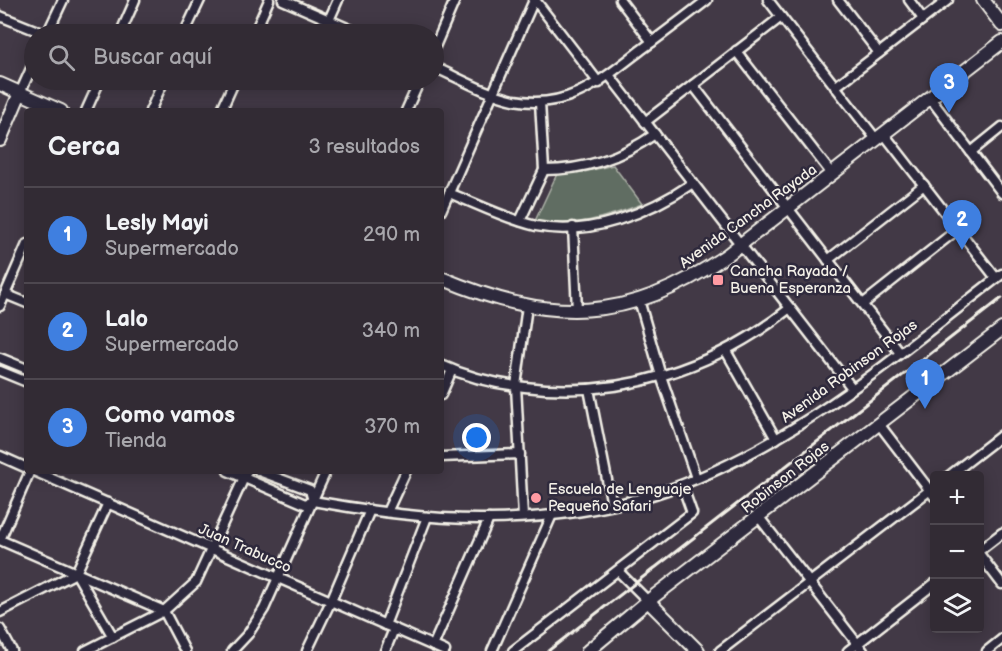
<!DOCTYPE html>
<html lang="es">
<head>
<meta charset="utf-8">
<style>
  :root { --surface:#322b34; --page:#3d3740; --text:#f1f3f6; --muted:#a8a7ac; --line:#4d474f; --accent:#e69b98 }
  body { margin:0; font-family:"Balsamiq Sans",sans-serif; background:var(--page); color:var(--text) }
  .controls { position:absolute; right:18px; bottom:18px; display:grid; overflow:hidden; border-radius:6px; box-shadow:0 3px 15px #0003 }
  .controls button { width:54px; height:54px; display:grid; place-items:center; padding:0; border:0; border-bottom:2px solid var(--line); background:var(--surface); color:var(--text); font:30px sans-serif }
  .you { position:absolute; left:477px; top:438px; width:21px; height:21px; margin:-15px; border:4px solid #fff; border-radius:50%; background:#1a73e8; box-shadow:0 0 0 9px #1a73e833 }
  .badge { display:grid; place-items:center; width:39px; height:39px; border-radius:50%; background:var(--accent); color:#fff; font-size:20px; font-weight:700 }
  .pin { position:absolute; translate:-50% -50px; filter:drop-shadow(0 2px 3px #0008) }
  .pin::after { content:''; position:absolute; top:32px; width:21px; height:18px; background:inherit; clip-path:polygon(0 0,100% 0,50% 100%) }
  .list { margin:0; padding:0; list-style:none }
  h2 { display:flex; justify-content:space-between; align-items:center; height:78px; margin:0; padding:0 24px; font-size:26px }
  h2 small { font-size:20px; font-weight:400; color:var(--muted) }
  .list li { display:grid; grid-template-columns:39px 1fr auto; gap:18px; align-items:center; box-sizing:border-box; height:96px; padding:0 24px; border-top:2px solid var(--line) }
  .list b { display:block; font-size:22px; white-space:nowrap }
  .list p { margin:0; font-size:20px; white-space:nowrap; color:var(--muted) }
  .list em { font-size:20px; font-style:normal; color:var(--muted) }
  .icon { flex:none; width:33px; height:33px; fill:none; stroke:currentColor; stroke-width:2; stroke-linecap:round; stroke-linejoin:round }
  .map { position:relative; flex:none; width:1002px; height:651px; overflow:hidden }
  .search { position:absolute; background:var(--surface); box-shadow:0 3px 15px #0003; left:24px; top:24px; width:420px; height:66px; display:flex; align-items:center; gap:15px; box-sizing:border-box; padding:0 21px; border-radius:33px; color:var(--muted); font-size:22px }
  .panel { position:absolute; background:var(--surface); box-shadow:0 3px 15px #0003; left:24px; top:108px; width:420px; height:366px; border-radius:6px }
  .map>svg:first-child { display:block }
  .green { fill:#616d62; stroke:#aaafa5; stroke-width:1.5 }
  .lines { fill:none; stroke-linecap:round; stroke-linejoin:round }
  .street-casing { stroke:#f4f1e8; stroke-width:13 }
  .secondary-casing { stroke:#f4f1e8; stroke-width:16 }
  .street { stroke:#2f2a3d; stroke-width:8 }
  .secondary { stroke:#2f2a3d; stroke-width:12 }
  .rail { stroke:#f4f1e8; stroke-width:3 }
  .poi-dot { fill:#ff9aa2; stroke:#2f2a3d; stroke-width:2 }
  .labels { text-anchor:middle; stroke-width:5; stroke-linejoin:round; paint-order:stroke }
  .street-label { font-size:15px; fill:#f4f1e8; stroke:#2f2a3d }
  .poi-label { font-size:15px; fill:#f4f1e8; stroke:#2f2a3d; text-anchor:start }
</style>
</head>
<body>
<div class="map">
<svg width="1002" height="651" viewBox="0 0 1002 651">
  <rect width="100%" height="100%" fill="#423946"/>
  <filter id="ink" filterUnits="userSpaceOnUse"><feTurbulence type="fractalNoise" baseFrequency=".0167" numOctaves="2"/><feDisplacementMap in="SourceGraphic" scale="12" xChannelSelector="R" yChannelSelector="G"/><feConvolveMatrix kernelMatrix="1 2 1 2 8 2 1 2 1" color-interpolation-filters="sRGB"/></filter>
  <g filter="url(#ink)">
    <path class="green" d="M613,165l29,39c-36,14 -69,24 -107,17l22,-47 27,-2z"/>
    <g class="lines">
      <g class="street-casing">
        <g id="street">
          <path d="M283,0l78,34"/>
          <path d="M535,0l64,83"/>
          <path d="M620,0l32,42"/>
          <path d="M768,0l108,139"/>
          <path d="M838,0l41,53"/>
          <path d="M909,0l14,19"/>
          <path d="M0,16l45,18"/>
          <path d="M329,20l9,-20"/>
          <path d="M47,34l16,-34"/>
          <path d="M120,34l15,-34"/>
          <path d="M184,34l16,-34"/>
          <path d="M254,34l15,-34"/>
          <path d="M434,49l21,-49"/>
          <path d="M736,51l96,123"/>
          <path d="M434,67c25,11 52,27 80,33 54,10 87,-19 127,-50 22,-16 44,-33 66,-50"/>
          <path d="M609,75l243,313"/>
          <path d="M693,85l207,268"/>
          <path d="M835,87l113,-87"/>
          <path d="M20,93l14,-31"/>
          <path d="M930,98l72,95"/>
          <path d="M86,111l14,-31"/>
          <path d="M150,111l14,-31"/>
          <path d="M221,111l14,-31"/>
          <path d="M406,111l14,-31"/>
          <path d="M645,122l136,-105"/>
          <path d="M884,134l112,144"/>
          <path d="M971,152l31,-25"/>
          <path d="M544,170c41,0 77,-12 111,-36"/>
          <path d="M449,193c28,11 57,26 87,33 54,11 113,-13 157,-43"/>
          <path d="M441,211l93,-211"/>
          <path d="M520,221l24,-51 -4,-68"/>
          <path d="M573,227l4,83"/>
          <path d="M828,260l96,-75"/>
          <path d="M5,294l22,9"/>
          <path d="M639,300l22,76 35,102"/>
          <path d="M863,304l95,-75"/>
          <path d="M0,306l27,-62"/>
          <path d="M726,351l50,88"/>
          <path d="M0,358l27,11"/>
          <path d="M441,365c26,12 55,19 84,22 96,12 190,-19 265,-79"/>
          <path d="M0,371l27,11"/>
          <path d="M589,389l23,116"/>
          <path d="M441,395l11,-25"/>
          <path d="M879,424l55,72"/>
          <path d="M0,456l27,12"/>
          <path d="M441,457l79,-3"/>
          <path d="M34,471l411,180"/>
          <path d="M228,471l77,33 8,-3c58,10 117,19 176,18 55,-1 113,-8 166,-25 132,-42 239,-137 347,-220"/>
          <path d="M259,471l51,19 3,11"/>
          <path d="M949,476l53,-41"/>
          <path d="M387,512l19,-41"/>
          <path d="M758,516l105,135"/>
          <path d="M523,517l-7,-131 11,-80"/>
          <path d="M0,540l164,71"/>
          <path d="M0,540l30,-69"/>
          <path d="M980,550l22,-17"/>
          <path d="M980,555l22,29"/>
          <path d="M618,571l30,30"/>
          <path d="M76,573l37,64"/>
          <path d="M164,611l21,40"/>
          <path d="M0,612l76,-39 32,-70"/>
          <path d="M385,625l42,-108"/>
          <path d="M0,629l12,22"/>
          <path d="M433,646l56,-127"/>
          <path d="M85,651l79,-40 32,-29 51,-111"/>
          <path d="M232,651l16,-17 16,-25 62,-138"/>
          <path d="M307,651l24,-50 39,-91"/>
          <path d="M385,651l9,-22"/>
          <path d="M492,651l60,-136"/>
          <path d="M513,651l179,-138 -10,-28"/>
          <path d="M720,651l214,-164"/>
          <path d="M848,651l86,-67"/>
          <path d="M987,651l15,-12"/>
        </g>
      </g>
      <g class="secondary-casing">
        <g id="secondary">
          <path d="M983,0l19,25"/>
          <path d="M0,84l61,27"/>
          <path d="M0,140l20,-47"/>
          <path d="M441,278c110,46 186,46 286,-23l275,-213"/>
          <path d="M648,601l50,50"/>
          <path d="M588,651l60,-50 354,-272"/>
        </g>
      </g>
      <use href="#street" class="street"/>
      <use href="#secondary" class="secondary"/>
      <path class="rail" d="M548,651l454,-353"/>
    </g>
  </g>
  <g class="poi-dot">
    <rect x="712" y="274" width="12" height="12" rx="3"/>
    <circle cx="536" cy="498" r="6"/>
  </g>
  <g class="labels">
    <g class="street-label">
      <text transform="translate(748 216) rotate(-36)" y="5">Avenida Cancha Rayada</text>
      <text transform="translate(849 371) rotate(-36)" y="5">Avenida Robinson Rojas</text>
      <text transform="translate(785 477) rotate(-38)" y="5">Robinson Rojas</text>
      <text transform="translate(245 548) rotate(24)" y="5">Juan Trabucco</text>
    </g>
    <g class="poi-label">
      <text x="730" y="276">Cancha Rayada /<tspan x="730" dy="17">Buena Esperanza</tspan></text>
      <text x="548" y="494">Escuela de Lenguaje<tspan x="548" dy="17">Pequeño Safari</tspan></text>
    </g>
  </g>
</svg>
<div class="controls">
<button>+</button>
<button>−</button>
<button><svg class="icon" aria-label="layers" viewBox="0 0 24 24"><path d="M12 4l9 5-9 5-9-5zM3 14l9 5 9-5"/></svg></button>
</div>
<div class="you"></div>
<div class="pin badge" style="left:925px;top:409px;background:#3f7fe0">1</div>
<div class="pin badge" style="left:962px;top:250px;background:#3f7fe0">2</div>
<div class="pin badge" style="left:949px;top:113px;background:#3f7fe0">3</div>
<div class="search"><svg class="icon" aria-label="search" viewBox="0 0 24 24"><circle cx="10" cy="10" r="6"/><path d="M15 15l6 6"/></svg>Buscar aquí</div>
<section class="panel">
<h2>Cerca<small>3 resultados</small></h2>
<ul class="list">
<li><span class="badge" style="background:#3f7fe0">1</span><div><b>Lesly Mayi</b><p>Supermercado</p></div><em>290 m</em></li>
<li><span class="badge" style="background:#3f7fe0">2</span><div><b>Lalo</b><p>Supermercado</p></div><em>340 m</em></li>
<li><span class="badge" style="background:#3f7fe0">3</span><div><b>Como vamos</b><p>Tienda</p></div><em>370 m</em></li>
</ul>
</section>
</div>
</body>
</html>
